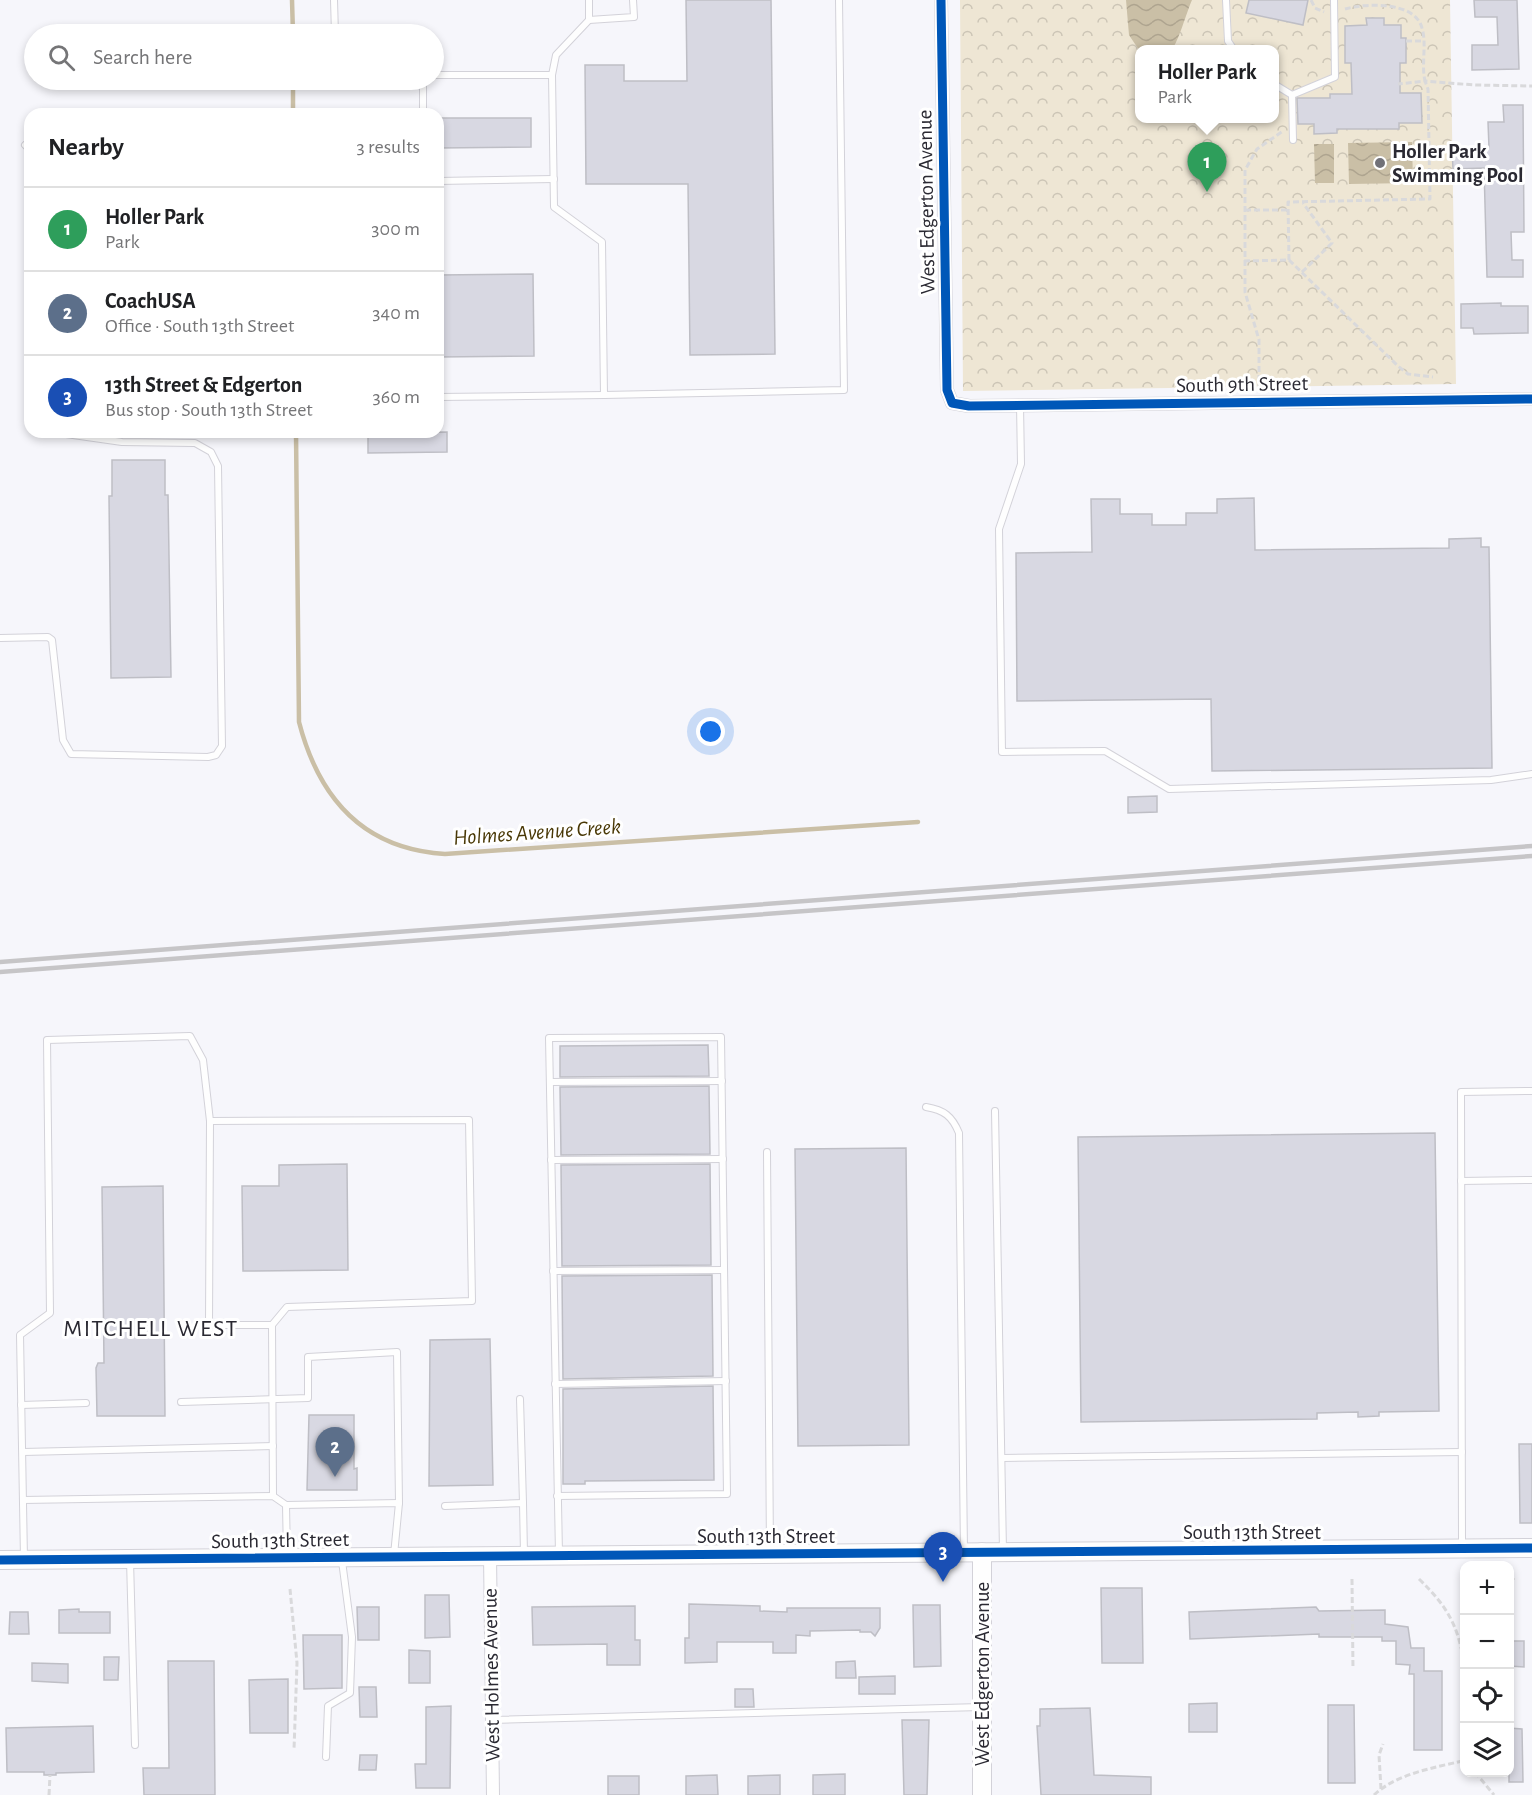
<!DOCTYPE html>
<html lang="en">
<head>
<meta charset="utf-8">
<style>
  :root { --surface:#fff; --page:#f6f6f6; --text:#202124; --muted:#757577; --line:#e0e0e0; --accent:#717178 }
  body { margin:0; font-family:"Alegreya Sans",sans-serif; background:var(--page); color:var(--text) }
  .controls { position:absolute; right:18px; bottom:18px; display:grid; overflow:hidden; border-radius:12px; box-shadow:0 3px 9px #0003 }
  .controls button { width:54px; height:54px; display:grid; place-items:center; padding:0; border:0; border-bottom:2px solid var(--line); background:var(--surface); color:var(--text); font:30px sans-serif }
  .you { position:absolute; left:711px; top:732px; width:21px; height:21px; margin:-15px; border:4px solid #fff; border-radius:50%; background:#1a73e8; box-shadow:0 0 0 9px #1a73e833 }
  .badge { display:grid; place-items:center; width:39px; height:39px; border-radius:50%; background:var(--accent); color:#fff; font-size:20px; font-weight:700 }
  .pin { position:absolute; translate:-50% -50px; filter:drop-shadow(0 2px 3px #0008) }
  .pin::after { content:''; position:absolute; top:32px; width:21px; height:18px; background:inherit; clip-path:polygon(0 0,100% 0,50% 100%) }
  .popup { position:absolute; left:1135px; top:45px; width:144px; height:78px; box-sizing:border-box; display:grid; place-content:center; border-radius:12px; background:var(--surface); filter:drop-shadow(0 2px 4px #0005); font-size:20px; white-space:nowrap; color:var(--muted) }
  .popup b { font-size:22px; color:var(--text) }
  .popup::after { content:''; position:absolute; left:50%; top:100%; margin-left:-12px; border:12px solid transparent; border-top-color:var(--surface) }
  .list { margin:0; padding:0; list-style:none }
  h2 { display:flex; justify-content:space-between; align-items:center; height:78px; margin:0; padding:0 24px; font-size:26px }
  h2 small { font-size:20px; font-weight:400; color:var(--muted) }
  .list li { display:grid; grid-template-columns:39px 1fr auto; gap:18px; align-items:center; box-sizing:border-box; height:84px; padding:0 24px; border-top:2px solid var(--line) }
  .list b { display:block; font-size:22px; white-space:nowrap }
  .list p { margin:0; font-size:20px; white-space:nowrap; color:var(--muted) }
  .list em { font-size:20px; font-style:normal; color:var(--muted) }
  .icon { flex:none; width:33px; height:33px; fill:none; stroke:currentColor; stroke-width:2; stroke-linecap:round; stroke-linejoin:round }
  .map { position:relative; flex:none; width:1532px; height:1795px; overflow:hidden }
  .search { position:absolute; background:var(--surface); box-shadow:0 3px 9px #0003; left:24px; top:24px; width:420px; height:66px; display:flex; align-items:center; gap:15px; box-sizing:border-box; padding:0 21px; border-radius:33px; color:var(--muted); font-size:22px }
  .panel { position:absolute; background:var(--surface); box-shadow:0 3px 9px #0003; left:24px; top:108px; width:420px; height:330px; border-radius:18px }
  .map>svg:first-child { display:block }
  .forest { fill:url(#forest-crowns); fill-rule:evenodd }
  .water { fill:url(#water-waves) }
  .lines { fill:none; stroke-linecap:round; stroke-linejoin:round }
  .stream { stroke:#cabfa6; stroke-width:4.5 }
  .building { fill:#d8d8e2; stroke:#bebec5; stroke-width:1.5 }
  .lane-casing { stroke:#d3d2d9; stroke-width:8 }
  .street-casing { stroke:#d3d2d9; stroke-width:14 }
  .secondary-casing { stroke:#d3d2d9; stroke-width:20 }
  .path { stroke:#d9d9db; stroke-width:3; stroke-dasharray:6 3; stroke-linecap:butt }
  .lane { stroke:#fefefe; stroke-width:6 }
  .street { stroke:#fefefe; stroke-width:12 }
  .secondary { stroke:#fefefe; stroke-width:18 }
  .rail { stroke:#c6c5c7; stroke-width:4.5 }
  .cycleway-casing { stroke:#fff; stroke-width:13 }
  .cycleway { stroke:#0057b8; stroke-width:9 }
  .poi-dot { fill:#717178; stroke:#fff; stroke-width:2 }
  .labels { text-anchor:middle; stroke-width:6; stroke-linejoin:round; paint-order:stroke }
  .poi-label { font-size:21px; font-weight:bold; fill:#2a2932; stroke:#fff; text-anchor:start }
  .street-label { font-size:21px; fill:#2a2932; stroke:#fff }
  .water-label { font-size:22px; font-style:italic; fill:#493806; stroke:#fff }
  .quarter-label { font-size:24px; letter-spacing:1.5px; fill:#2a2932; stroke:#fff }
</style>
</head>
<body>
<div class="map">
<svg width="1532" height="1795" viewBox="0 0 1532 1795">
  <defs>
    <pattern id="forest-crowns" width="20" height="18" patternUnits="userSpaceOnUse" patternTransform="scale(1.5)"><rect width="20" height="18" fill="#eee6d4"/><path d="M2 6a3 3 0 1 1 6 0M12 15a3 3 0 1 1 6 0" fill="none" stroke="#ccc5b6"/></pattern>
    <pattern id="water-waves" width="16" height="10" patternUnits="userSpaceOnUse" patternTransform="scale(1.5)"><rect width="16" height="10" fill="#cabfa6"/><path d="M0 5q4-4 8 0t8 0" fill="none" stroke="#aea48f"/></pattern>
  </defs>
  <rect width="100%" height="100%" fill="#f6f6fb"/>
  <path class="forest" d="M960,0h490l6,384 -493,7zM1140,50h134v68h-134z"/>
  <g class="water">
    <path d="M1126,0h66c-5,11 -14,43 -20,49l-33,1 -10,-15z"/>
    <path d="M1412,142l1,41 -64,1 -1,-41z"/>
    <path d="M1314,144h20v39h-19z"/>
  </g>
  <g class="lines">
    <g class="stream">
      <path d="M292,0l1,34"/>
      <path d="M293,80v34"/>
      <path d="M296,432l3,290c20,77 64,127 146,132l473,-32"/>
    </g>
  </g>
  <g class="building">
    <path d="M686,0h85l4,354 -85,1 -2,-171h-102l-1,-119h39v16h63z"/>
    <path d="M1249,0h59l-5,25 -57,-12z"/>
    <path d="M1474,0h43l2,69 -47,1v-25h26l-1,-28h-22z"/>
    <path d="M1366,18h18v7h17v13h5v25h-6v30h21l1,30h-23v6h-62v4l-23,1v-10h-16l-1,-26h33v-4h22l-1,-31h-6v-37l22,-1z"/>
    <path d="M1503,105h20l1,127h-13l1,28h11v17h-36l-3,-109 -31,1 -1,-21h37l-1,-26h16z"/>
    <path d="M438,118h93v29l-93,1z"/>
    <path d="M533,274l1,82 -96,1v-82z"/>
    <path d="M1501,303v3h27v27l-54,1 -1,-6h-12v-24z"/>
    <path d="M447,432v20l-79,1v-20z"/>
    <path d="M112,460h53v35h3l3,182 -60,1 -2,-182h3z"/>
    <path d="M1254,498l1,52 194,-2v-9l32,-1v9h8l3,221 -280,3 -1,-72 -194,2 -1,-148 76,-1 -1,-53h29v15h32v11h34v-12h31v-14z"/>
    <path d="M1157,796v16l-29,1v-16z"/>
    <path d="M708,1045l1,31 -149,1v-31z"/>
    <path d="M709,1086l1,68 -149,1 -1,-68z"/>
    <path d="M1435,1133l4,278 -60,1v4l-21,1v-5l-41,1v6l-236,3 -3,-285z"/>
    <path d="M906,1148l3,297 -111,1 -3,-297z"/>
    <path d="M347,1164l1,106 -105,1 -1,-85h37v-21z"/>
    <path d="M710,1164l1,101 -149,1 -1,-101z"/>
    <path d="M163,1186l2,230h-68l-1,-48 2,-5h6l-2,-176z"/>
    <path d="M712,1275l1,101 -150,3 -1,-103z"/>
    <path d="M490,1339l3,146 -64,1 1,-146z"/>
    <path d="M713,1386l1,94 -129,1v3h-22v-95z"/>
    <path d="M309,1415h45v54l3,-1v22h-50z"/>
    <path d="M1519,1444h13v79h-12z"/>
    <path d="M1101,1588h41l1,75h-41z"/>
    <path d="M425,1595h24l1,42 -25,1z"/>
    <path d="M689,1604l71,2v5l27,1v-4h93v20l-5,8 -4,-4h-11v-2l-50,1v5l-14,-1v18h-23v-11h-56v20l-32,1v-25h4z"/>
    <path d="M913,1605h27l1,61 -27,1z"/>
    <path d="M635,1606v34h5v25h-33v-21l-74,1 -1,-38z"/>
    <path d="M357,1607h22v33h-21z"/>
    <path d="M1316,1607l3,4 66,-1v14l23,3 3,21h13v23h18v79h-28v-76h-5l1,-9 -14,-1v-23h-14v-4h-63v-3l-129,5 -1,-27z"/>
    <path d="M79,1609v3h31v21h-51v-23z"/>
    <path d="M10,1612h18l1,22h-20z"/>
    <path d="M303,1635h39v53l-38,1z"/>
    <path d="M1509,1641h15v26l-15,-1z"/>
    <path d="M409,1650l21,1v32h-21z"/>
    <path d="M104,1657h15l-1,23h-14z"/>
    <path d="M168,1661h46l1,134h-71l-1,-27h26z"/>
    <path d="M855,1661l1,17h-20v-16z"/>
    <path d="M32,1663l36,1v19l-36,-2z"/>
    <path d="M895,1676v18h-36v-17z"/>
    <path d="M288,1679v54h-38l-1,-53z"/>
    <path d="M359,1687h17l1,30h-17z"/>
    <path d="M735,1689h18l1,18h-19z"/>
    <path d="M1217,1703v29h-28v-28z"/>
    <path d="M1328,1705h26l1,78h-27z"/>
    <path d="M451,1706l-1,82h-34l-1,-24h11v-57z"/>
    <path d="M1090,1708l4,67 57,2v18h-110l-4,-69h3v-17z"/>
    <path d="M902,1720h27l-2,75h-23z"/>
    <path d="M93,1726l1,46 -38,1v2h-12v-3h-37l-1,-44z"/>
    <path d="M1509,1728l13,1 1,53h-14z"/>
    <path d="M360,1755h17l-1,15h-17z"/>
    <path d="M845,1774v21h-32v-20z"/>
    <path d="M717,1775l1,20h-32v-19z"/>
    <path d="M780,1775v20h-32v-19z"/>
    <rect x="608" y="1776" width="31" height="19"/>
  </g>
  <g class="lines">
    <g class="lane-casing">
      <g id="lane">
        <path d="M334,0l1,34"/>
        <path d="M589,0v20l-33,35 -4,20 2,132 48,35 2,153 240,-5 -5,-390"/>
        <path d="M1226,0l2,41 6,9"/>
        <path d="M589,20l45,-3 -1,-17"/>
        <path d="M434,75h118"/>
        <path d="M423,80v34"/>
        <path d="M1274,84l18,11"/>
        <path d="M1293,140l-1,-45 43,-18 -1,-77"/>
        <path d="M25,145l5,5"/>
        <path d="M438,181l116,-2"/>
        <path d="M28,351h2"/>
        <path d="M438,397l166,-2"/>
        <path d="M1020,405l1,59 -22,65 3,223 103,-1 64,38 322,-9 41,-6"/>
        <path d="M0,638l48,-1 4,3 11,100 8,14 137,3 8,-2 6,-9 -4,-280 -7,-14 -16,-9 -73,-1 -70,-10"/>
        <path d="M550,1082l172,-1"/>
        <path d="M926,1107c18,3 26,9 33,26l5,419"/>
        <path d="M995,1111l8,440"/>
        <path d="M210,1121l259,-1 3,181 -185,6 -15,18 1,171"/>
        <path d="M767,1152l3,401"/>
        <path d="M551,1160l172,-1"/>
        <path d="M1461,1181l71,-1"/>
        <path d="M553,1271l171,-1"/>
        <path d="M555,1384l171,-3"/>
        <path d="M520,1399l3,104"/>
        <path d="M181,1402l127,-4v-41l89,-5 2,151"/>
        <path d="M21,1405l65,-2"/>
        <path d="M23,1452l250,-6"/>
        <path d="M1002,1458l460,-6"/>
        <path d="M557,1496l170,-2 -6,-457 -172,1c3,172 6,344 10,516"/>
        <path d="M23,1500l250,-4 13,9 113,-2 -5,52"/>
        <path d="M286,1505l1,51"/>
        <path d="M445,1506l78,-3 1,51"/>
        <path d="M1462,1545l-1,-453 71,-1"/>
        <path d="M24,1559l-4,-224 30,-22 -3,-273 143,-4 13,24 7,61 -1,204h63"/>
        <path d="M130,1560l5,185"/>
        <path d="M492,1720l489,-13"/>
        <path d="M326,1757l2,-51 22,-13 2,-56 -10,-76"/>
      </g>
    </g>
    <g class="street-casing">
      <g id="street">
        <path d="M941,0l6,390 5,13 17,3 563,-7"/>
        <path d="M490,1555l3,240"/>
      </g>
    </g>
    <g class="secondary-casing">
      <g id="secondary">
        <path d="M0,1560l1532,-12"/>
        <path d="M982,1795v-243"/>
      </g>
    </g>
    <g class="path">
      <path d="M1311,0l4,8 9,4"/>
      <path d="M1345,9c21,-6 70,-8 77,19 5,17 -1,36 3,53l-27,3"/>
      <path d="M1406,41h17"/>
      <path d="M1245,210h43"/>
      <path d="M1289,260l-1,-58 142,-3 -2,-110 -3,-8 49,4 58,1"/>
      <path d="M1244,261l45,-1 109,106 10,8 25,3"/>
      <path d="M1302,272l30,-29 -29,-40"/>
      <path d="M1259,390v-50l-14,-48v-122l12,-21 26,-18"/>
      <path d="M1352,1579l1,90"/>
      <path d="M1419,1579c28,27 39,46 45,84"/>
      <path d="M1510,1582l4,-4"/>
      <path d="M290,1589l7,74 -3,87"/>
      <path d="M1464,1746l-2,15 2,2"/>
      <path d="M1475,1772l19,23"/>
      <path d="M1381,1789l-2,-34 4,-11"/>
      <path d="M49,1795l1,-20"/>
      <path d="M1374,1795c22,-21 59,-27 88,-34"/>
    </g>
    <use href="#lane" class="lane"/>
    <use href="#street" class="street"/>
    <use href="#secondary" class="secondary"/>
    <g class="rail">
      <path d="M0,962l1532,-116"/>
      <path d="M0,972l1532,-116"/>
    </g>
    <g class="cycleway-casing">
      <g id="cycleway">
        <path d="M941,0l6,390 5,13 17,3 563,-7"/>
        <path d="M0,1560l1532,-12"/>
      </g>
    </g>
    <use href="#cycleway" class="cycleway"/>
  </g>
  <circle class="poi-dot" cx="1380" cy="163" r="6"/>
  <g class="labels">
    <g class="poi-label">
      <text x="1392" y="158">Holler Park<tspan x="1392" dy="24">Swimming Pool</tspan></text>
    </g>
    <g class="street-label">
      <text transform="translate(926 202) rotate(-91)" y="7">West Edgerton Avenue</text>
      <text transform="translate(1242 384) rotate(-1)" y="7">South 9th Street</text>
      <text x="1252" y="1539">South 13th Street</text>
      <text x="766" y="1543">South 13th Street</text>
      <text transform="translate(280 1540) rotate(-1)" y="7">South 13th Street</text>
      <text transform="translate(982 1674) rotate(-90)" y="7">West Edgerton Avenue</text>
      <text transform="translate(491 1675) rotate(-91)" y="7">West Holmes Avenue</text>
    </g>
    <g class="water-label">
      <text transform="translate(537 831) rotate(-4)" y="8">Holmes Avenue Creek</text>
    </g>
    <g class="quarter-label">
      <text x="151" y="1336">MITCHELL WEST</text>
    </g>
  </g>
</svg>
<div class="controls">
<button>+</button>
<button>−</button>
<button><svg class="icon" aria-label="locate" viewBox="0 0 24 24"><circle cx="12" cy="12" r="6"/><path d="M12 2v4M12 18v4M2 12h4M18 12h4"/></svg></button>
<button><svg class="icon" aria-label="layers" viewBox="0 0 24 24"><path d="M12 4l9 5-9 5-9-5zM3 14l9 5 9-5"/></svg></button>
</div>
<div class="you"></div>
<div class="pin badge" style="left:1207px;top:192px;background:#2e9e5b">1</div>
<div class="popup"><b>Holler Park</b>Park</div>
<div class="pin badge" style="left:335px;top:1477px;background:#5c6f8a">2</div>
<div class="pin badge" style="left:943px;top:1582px;background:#1a4fb4">3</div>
<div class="search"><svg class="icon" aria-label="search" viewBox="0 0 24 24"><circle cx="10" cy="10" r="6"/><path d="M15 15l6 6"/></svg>Search here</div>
<section class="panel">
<h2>Nearby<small>3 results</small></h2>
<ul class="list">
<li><span class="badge" style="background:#2e9e5b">1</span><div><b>Holler Park</b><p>Park</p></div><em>300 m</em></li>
<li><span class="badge" style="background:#5c6f8a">2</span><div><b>CoachUSA</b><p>Office · South 13th Street</p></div><em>340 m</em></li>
<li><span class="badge" style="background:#1a4fb4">3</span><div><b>13th Street &amp; Edgerton</b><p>Bus stop · South 13th Street</p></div><em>360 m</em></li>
</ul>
</section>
</div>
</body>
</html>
